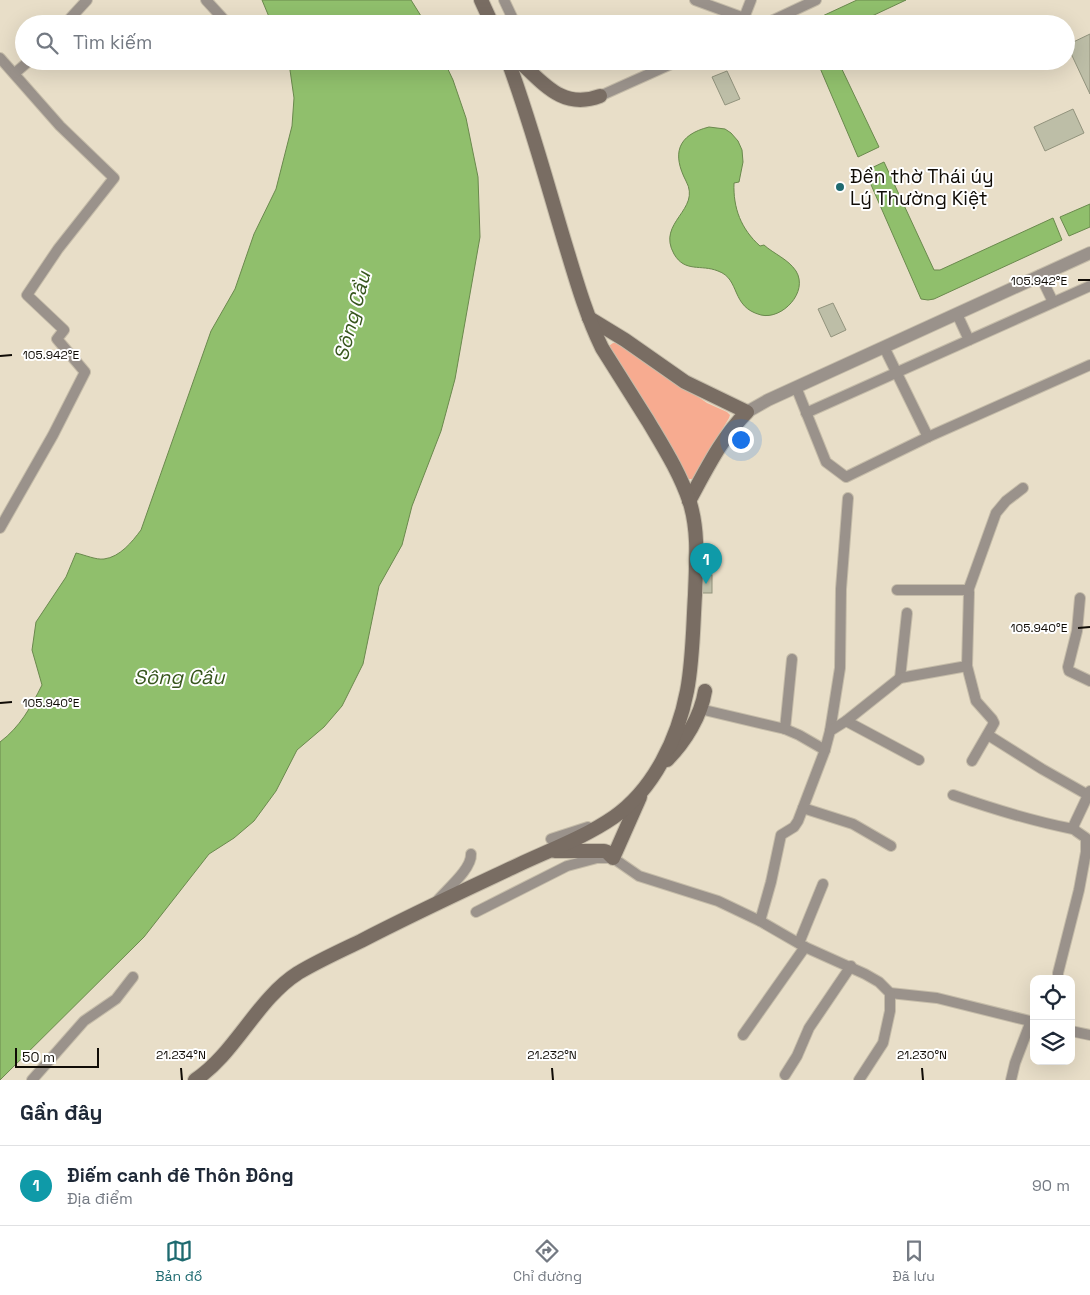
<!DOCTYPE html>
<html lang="vi">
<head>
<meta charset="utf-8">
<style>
  :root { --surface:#fff; --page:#f6f6f7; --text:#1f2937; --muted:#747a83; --line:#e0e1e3; --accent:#1e6a70 }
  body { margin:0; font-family:"Space Grotesk",sans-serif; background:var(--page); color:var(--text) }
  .controls { position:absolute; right:15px; bottom:15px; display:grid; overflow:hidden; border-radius:10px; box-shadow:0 5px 20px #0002 }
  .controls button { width:45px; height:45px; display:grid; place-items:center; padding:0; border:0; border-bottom:1px solid var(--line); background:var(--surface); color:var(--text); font:25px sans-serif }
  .scale { position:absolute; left:15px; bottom:12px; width:84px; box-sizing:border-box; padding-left:5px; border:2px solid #100c06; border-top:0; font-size:14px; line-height:18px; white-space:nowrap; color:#100c06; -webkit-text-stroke:4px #fff; paint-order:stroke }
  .you { position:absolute; left:740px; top:439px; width:18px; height:18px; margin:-12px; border:4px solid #fff; border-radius:50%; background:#1a73e8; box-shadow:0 0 0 8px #1a73e833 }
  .badge { display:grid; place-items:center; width:32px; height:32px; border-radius:50%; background:var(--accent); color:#fff; font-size:16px; font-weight:700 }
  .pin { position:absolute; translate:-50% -41px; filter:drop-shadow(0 1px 2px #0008) }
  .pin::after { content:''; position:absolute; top:26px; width:18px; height:15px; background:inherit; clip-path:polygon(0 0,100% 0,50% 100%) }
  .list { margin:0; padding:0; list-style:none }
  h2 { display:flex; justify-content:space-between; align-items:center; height:65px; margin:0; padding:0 20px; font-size:21px }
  h2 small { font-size:16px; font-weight:400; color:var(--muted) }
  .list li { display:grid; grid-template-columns:32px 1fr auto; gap:15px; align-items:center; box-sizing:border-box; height:80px; padding:0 20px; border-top:1px solid var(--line) }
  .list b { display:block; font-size:19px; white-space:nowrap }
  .list p { margin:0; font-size:16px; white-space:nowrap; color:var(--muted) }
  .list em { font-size:16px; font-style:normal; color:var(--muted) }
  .icon { flex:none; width:28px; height:28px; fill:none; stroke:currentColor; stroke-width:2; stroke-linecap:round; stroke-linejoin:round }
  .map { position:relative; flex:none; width:1090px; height:1080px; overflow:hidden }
  .search { position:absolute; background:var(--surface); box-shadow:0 5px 20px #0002; left:15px; right:15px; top:15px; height:55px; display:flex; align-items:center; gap:12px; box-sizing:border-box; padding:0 18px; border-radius:28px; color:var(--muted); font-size:19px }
  .sheet { height:145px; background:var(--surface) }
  nav { display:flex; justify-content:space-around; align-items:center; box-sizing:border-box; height:70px; border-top:1px solid var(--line); background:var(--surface); font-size:14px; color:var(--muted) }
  nav a { display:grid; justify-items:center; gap:2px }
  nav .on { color:var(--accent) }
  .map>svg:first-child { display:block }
  .green { fill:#f7ab90 }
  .water { fill:#90bf6c; stroke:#6a894d }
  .building { fill:#bdbea7; stroke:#92937d }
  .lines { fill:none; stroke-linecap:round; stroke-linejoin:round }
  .minor-casing { stroke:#c5bca9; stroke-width:12 }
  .tertiary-casing { stroke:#c5bca9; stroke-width:14 }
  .secondary-casing { stroke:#c5bca9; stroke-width:16 }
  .minor { stroke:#9a928b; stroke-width:10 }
  .tertiary { stroke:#9a928b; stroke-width:12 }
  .secondary { stroke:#796d63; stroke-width:14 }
  .ticks { fill:none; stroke:#100c06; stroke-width:2 }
  .poi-dot { fill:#1e6a70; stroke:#fff; stroke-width:2 }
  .labels { text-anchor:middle; stroke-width:4; stroke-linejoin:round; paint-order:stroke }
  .poi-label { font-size:19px; fill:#100c06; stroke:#fff; text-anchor:start }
  .water-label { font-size:20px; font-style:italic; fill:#37561d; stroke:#fff }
  .ticks-label { font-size:12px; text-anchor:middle; fill:#100c06; stroke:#fff; stroke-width:4; stroke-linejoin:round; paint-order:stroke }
</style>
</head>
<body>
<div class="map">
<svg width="1090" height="1080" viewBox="0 0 1090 1080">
  <rect width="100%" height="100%" fill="#e8dec8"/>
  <path class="green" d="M613,343h6l88,60 20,9 3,3 -1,3 -36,61h-7l-22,-44 -55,-89z"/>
  <g class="water">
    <path d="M262,0h149l15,24h-154z"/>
    <path d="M857,0h49l-51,24h-45l6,-5z"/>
    <path d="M287,61h157l9,19 13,38 12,59 2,60 -25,142 -14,52 -29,75 -10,39 -23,41 -16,78 -21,42 -18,21 -27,23 -21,41 -22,30 -20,17 -25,16 -65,83 -144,143v-338c20,-15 31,-35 42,-57l-10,-35 4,-28 30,-45 10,-24c9,2 20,7 28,6 16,-2 28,-17 37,-29l70,-199 24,-42 19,-55 22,-45 16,-63 2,-28 -4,-28z"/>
    <path d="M817,61h21l41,86 -21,10z"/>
    <path d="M709,127l16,2 6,4 7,8 4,9 1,12 -4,20 -5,1c-1,25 7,46 26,63l4,-1c10,9 24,14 32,26 13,21 -14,49 -35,44 -31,-8 -20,-36 -43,-44 -17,-7 -33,2 -44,-17 -18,-32 28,-44 12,-73 -14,-27 -9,-46 23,-54z"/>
    <path d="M884,162l50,108h6l113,-52 9,22 -128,59 -6,1 -7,-1 -56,-128z"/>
    <path d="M1090,204v23l-21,9 -9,-19z"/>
  </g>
  <g class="building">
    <path d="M1090,34v60l-23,-49z"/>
    <path d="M727,71l13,28 -15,6 -13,-28z"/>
    <path d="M1073,109l11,24 -39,18 -11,-24z"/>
    <path d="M833,303l13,27 -15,7 -13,-28z"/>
    <rect x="700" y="575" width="12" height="18"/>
  </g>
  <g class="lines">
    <g class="minor-casing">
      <g id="minor">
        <path d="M206,0l22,24"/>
        <path d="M504,0l8,17"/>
        <path d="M695,0l49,18"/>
        <path d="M65,24l22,-24"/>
        <path d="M744,24v-6l7,-18"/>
        <path d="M765,24l51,-24"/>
        <path d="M0,58l60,68 54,52 -56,71 -31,46 37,35 -7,9 28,33 -32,63 -53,93"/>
        <path d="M15,73l14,-12"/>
        <path d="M600,96l78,-35"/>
        <path d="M1040,275l13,27"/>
        <path d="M957,314l12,26"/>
        <path d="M884,347l44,90"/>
        <path d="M796,387l30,75 20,15 82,-40 162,-72"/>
        <path d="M806,413l284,-127"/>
        <path d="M897,590h69l3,2 -2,74 9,35 16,18 2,4 -22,38"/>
        <path d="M968,591l28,-78 10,-12 17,-13"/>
        <path d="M1080,598l-3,33 -9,36 1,4 21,10"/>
        <path d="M900,678l7,-65"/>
        <path d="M700,709l85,20 14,6 26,15"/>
        <path d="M846,721l73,39"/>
        <path d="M785,729l7,-70"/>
        <path d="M830,731l10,-63 1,-79 7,-91"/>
        <path d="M988,735l54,34 46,26"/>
        <path d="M953,795c40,14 79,26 120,34"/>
        <path d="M803,808l50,16 38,22"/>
        <path d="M551,839l37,-12"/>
        <path d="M436,902c10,-12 36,-33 35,-48"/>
        <path d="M476,912l91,-46 30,-8h16l26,18 79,25 42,20 45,26 60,27 14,8 11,11 47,5 97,24"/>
        <path d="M760,921l11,-39 10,-47 13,-8 4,-6 27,-71 5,-19 16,-10 54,-43 67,-12"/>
        <path d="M799,943l24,-59"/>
        <path d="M1058,979v-6l21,-83 7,-38v-14l-10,-7 -3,-4 17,-36"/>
        <path d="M1071,1031l19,4"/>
        <path d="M743,1035l62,-88"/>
        <path d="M785,1075l12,-19 12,-28 42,-62"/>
        <path d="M32,1080l52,-59 32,-22 17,-22"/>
        <path d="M859,1080l24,-37 7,-32v-18"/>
        <path d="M1011,1080l4,-17 16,-42"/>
      </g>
    </g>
    <g class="tertiary-casing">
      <path id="tertiary" d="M747,412l21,-12 322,-147"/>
    </g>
    <g class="secondary-casing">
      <g id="secondary">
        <path d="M481,0l11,24"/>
        <path d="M519,61c25,23 44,49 81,35"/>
        <path d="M589,318l36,22 60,42 62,30c-25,25 -41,58 -58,89"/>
        <path d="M667,760c18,-18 34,-44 38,-69"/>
        <path d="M555,851h49l3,1 6,6 27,-61"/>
        <path d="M195,1080c40,-26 62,-81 103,-107 20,-12 42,-22 63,-32 52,-27 104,-51 157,-76 32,-15 67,-28 96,-48 40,-28 64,-79 73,-126 6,-31 6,-65 8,-96 1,-32 4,-62 -5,-92 -10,-30 -26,-55 -42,-82 -15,-24 -31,-49 -46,-73 -17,-35 -27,-72 -38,-108 -18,-60 -34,-120 -56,-179"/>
      </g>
    </g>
    <use href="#minor" class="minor"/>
    <use href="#tertiary" class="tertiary"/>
    <use href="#secondary" class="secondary"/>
  </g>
  <path class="ticks" d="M1078,280h12M0,356l12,-1M1078,628l12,-1M0,703l12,-1M181,1068l1,12M552,1068l1,12M922,1068l1,12"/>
  <circle class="poi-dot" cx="840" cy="187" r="5"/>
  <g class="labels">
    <g class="poi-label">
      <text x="850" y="183">Đền thờ Thái úy<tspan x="850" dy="22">Lý Thường Kiệt</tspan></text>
    </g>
    <g class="water-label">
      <text transform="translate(352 316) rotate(-75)" y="7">Sông Cầu</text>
      <text x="179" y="684">Sông Cầu</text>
    </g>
  </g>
  <g class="ticks-label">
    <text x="1039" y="285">105.942°E</text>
    <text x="51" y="359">105.942°E</text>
    <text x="1039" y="632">105.940°E</text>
    <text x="51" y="707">105.940°E</text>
    <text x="181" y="1059">21.234°N</text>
    <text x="552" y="1059">21.232°N</text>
    <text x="922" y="1059">21.230°N</text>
  </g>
</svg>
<div class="controls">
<button><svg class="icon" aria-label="locate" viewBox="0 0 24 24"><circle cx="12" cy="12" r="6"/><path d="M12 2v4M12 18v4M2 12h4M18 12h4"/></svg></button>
<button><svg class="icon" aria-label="layers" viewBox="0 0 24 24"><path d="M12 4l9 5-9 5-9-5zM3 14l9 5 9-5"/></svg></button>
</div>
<div class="scale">50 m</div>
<div class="you"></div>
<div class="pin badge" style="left:706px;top:584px;background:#0f9aa8">1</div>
<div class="search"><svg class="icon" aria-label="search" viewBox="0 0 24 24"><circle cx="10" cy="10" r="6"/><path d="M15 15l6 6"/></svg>Tìm kiếm</div>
</div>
<section class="sheet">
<h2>Gần đây<small></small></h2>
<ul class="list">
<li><span class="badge" style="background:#0f9aa8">1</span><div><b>Điếm canh đê Thôn Đông</b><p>Địa điểm</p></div><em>90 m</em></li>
</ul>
</section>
<nav>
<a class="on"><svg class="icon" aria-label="map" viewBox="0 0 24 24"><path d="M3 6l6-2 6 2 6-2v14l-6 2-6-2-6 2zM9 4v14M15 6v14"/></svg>Bản đồ</a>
<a><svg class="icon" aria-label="directions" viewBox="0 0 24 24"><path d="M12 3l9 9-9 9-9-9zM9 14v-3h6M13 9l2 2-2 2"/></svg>Chỉ đường</a>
<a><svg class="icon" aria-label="saved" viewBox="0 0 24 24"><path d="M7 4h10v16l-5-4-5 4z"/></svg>Đã lưu</a>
</nav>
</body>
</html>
